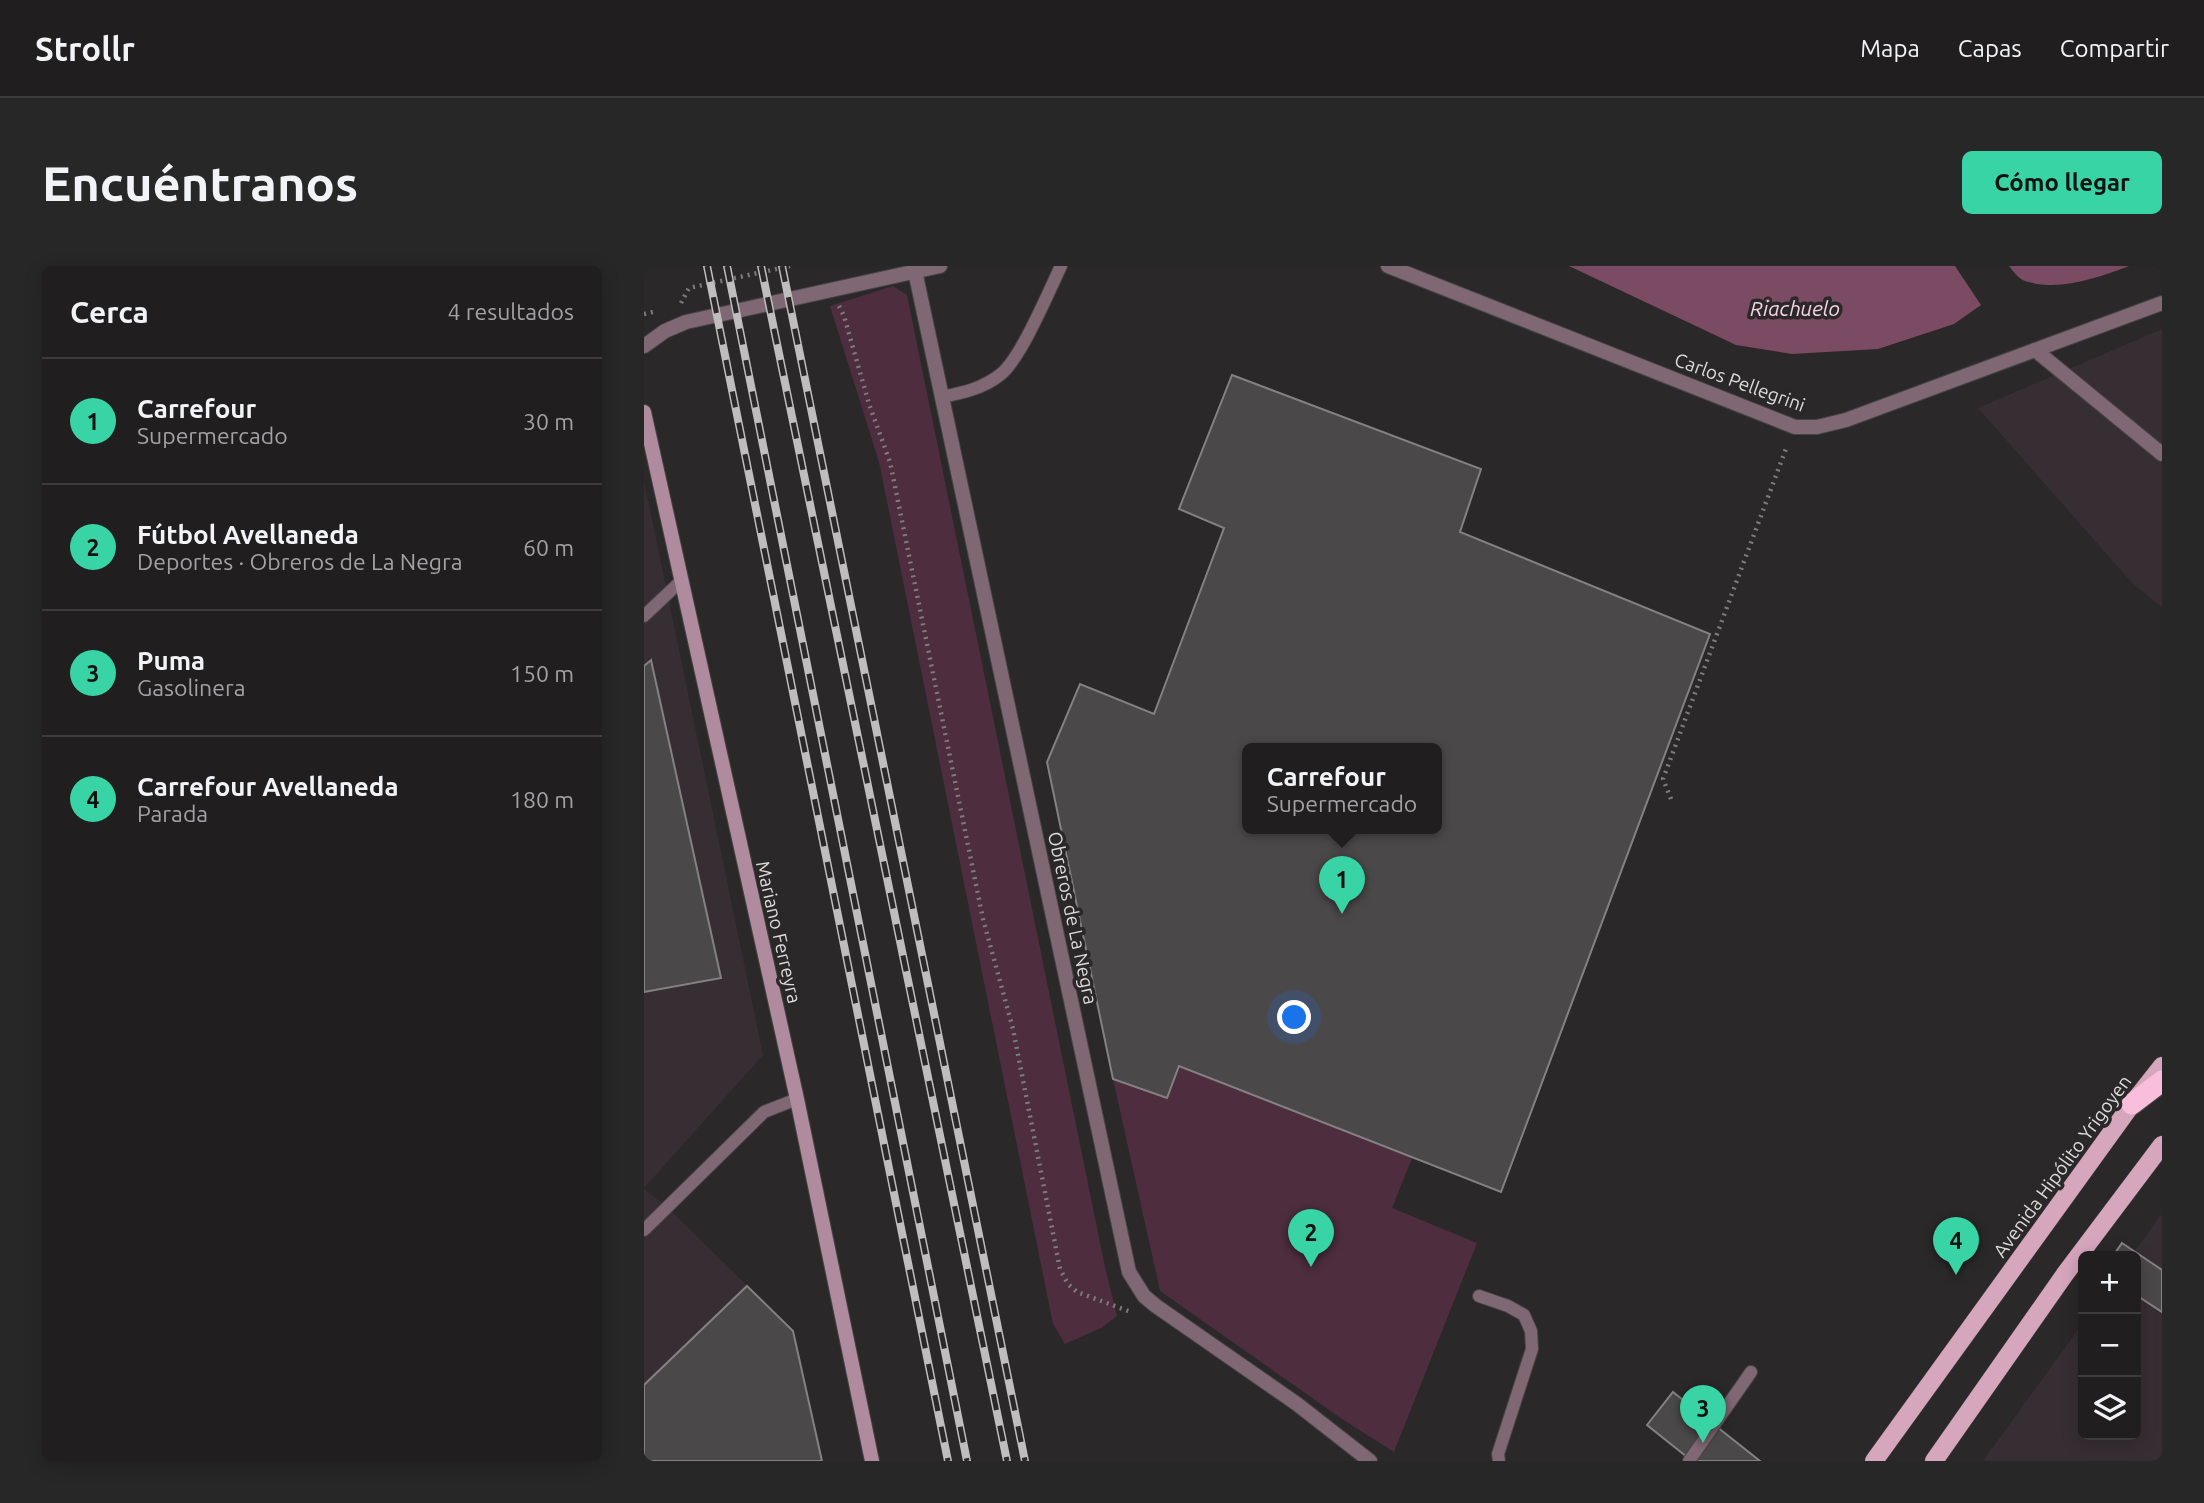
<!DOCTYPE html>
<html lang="es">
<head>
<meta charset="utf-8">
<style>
  :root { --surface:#201e1f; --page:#282728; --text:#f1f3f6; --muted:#a2a2a4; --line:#3d3c3d; --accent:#39d4a5 }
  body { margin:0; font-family:Ubuntu,sans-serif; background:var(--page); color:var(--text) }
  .controls { position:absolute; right:21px; bottom:21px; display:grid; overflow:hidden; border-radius:10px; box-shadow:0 4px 18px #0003 }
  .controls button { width:63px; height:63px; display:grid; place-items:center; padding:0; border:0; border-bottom:2px solid var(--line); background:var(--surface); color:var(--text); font:35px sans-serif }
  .you { position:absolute; left:651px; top:752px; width:24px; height:24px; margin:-18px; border:5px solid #fff; border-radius:50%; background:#1a73e8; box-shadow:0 0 0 10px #1a73e833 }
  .badge { display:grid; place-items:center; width:46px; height:46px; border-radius:50%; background:var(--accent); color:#111; font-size:23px; font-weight:700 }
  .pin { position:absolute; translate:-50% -58px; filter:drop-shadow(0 2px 4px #0008) }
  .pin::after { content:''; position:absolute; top:37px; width:24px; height:21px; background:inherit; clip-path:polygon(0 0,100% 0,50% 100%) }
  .popup { position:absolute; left:598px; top:477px; width:200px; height:91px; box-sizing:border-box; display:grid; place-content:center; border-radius:10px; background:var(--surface); filter:drop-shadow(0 2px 5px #0005); font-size:23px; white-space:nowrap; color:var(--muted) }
  .popup b { font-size:26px; color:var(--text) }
  .popup::after { content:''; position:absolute; left:50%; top:100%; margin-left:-14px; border:14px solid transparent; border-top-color:var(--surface) }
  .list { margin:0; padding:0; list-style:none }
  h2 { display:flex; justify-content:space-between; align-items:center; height:91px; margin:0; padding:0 28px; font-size:30px }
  h2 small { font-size:23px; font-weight:400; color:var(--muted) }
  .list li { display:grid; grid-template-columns:46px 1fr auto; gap:21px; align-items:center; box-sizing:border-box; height:126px; padding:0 28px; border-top:2px solid var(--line) }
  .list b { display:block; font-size:26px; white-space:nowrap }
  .list p { margin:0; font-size:23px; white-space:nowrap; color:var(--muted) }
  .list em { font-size:23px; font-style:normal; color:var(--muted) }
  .icon { flex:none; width:38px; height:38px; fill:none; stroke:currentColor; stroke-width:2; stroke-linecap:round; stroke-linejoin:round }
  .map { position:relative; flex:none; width:1518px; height:1195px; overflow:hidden; border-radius:10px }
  header { display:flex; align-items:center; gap:42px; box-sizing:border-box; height:98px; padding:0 35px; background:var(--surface); border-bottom:2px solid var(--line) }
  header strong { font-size:33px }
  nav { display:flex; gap:38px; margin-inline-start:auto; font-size:24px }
  .intro { display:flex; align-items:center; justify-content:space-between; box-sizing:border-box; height:168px; padding:0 42px }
  h1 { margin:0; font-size:49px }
  .button { padding:18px 32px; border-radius:10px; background:var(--accent); color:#111; font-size:24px; font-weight:700 }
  main { display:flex; gap:42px; padding:0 42px }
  aside { flex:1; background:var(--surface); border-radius:10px; box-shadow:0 4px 18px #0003 }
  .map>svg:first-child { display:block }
  .built { fill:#372e33 }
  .green { fill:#4d2d3e }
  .water { fill:#7b4a63 }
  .building { fill:#4b4849; stroke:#848183; stroke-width:2; fill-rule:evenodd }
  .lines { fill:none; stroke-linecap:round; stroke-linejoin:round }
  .lane-casing { stroke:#474445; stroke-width:14 }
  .street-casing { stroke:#474445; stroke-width:16 }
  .secondary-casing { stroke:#474445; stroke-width:16 }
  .primary-casing { stroke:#474445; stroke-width:19 }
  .highway-casing { stroke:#474445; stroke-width:23 }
  .path { stroke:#7e7b7c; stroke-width:4.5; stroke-dasharray:2 5; stroke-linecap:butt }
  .lane { stroke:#7f6773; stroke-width:12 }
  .street { stroke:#7f6773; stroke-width:14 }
  .secondary { stroke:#b08b9d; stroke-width:14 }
  .primary { stroke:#d6a6bd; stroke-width:18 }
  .highway { stroke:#f8bedb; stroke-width:21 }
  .rail-casing { stroke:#bfbdbe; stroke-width:8 }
  .rail { stroke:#2b2829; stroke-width:5; stroke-dasharray:16; stroke-linecap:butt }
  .labels { text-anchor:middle; stroke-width:7; stroke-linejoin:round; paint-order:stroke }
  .street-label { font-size:19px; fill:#dcdadb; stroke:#2b2829 }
  .water-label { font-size:21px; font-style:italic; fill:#f5d4e4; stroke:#2b2829 }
</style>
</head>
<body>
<header>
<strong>Strollr</strong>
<nav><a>Mapa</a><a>Capas</a><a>Compartir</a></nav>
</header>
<div class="intro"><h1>Encuéntranos</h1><a class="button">Cómo llegar</a></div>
<main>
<aside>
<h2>Cerca<small>4 resultados</small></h2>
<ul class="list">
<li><span class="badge">1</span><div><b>Carrefour</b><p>Supermercado</p></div><em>30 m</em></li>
<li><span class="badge">2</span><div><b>Fútbol Avellaneda</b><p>Deportes · Obreros de La Negra</p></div><em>60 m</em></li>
<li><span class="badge">3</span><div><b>Puma</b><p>Gasolinera</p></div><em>150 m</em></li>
<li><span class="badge">4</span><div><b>Carrefour Avellaneda</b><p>Parada</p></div><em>180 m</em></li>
</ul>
</aside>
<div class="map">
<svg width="1518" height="1195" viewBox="0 0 1518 1195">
  <rect width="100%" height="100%" fill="#2b2829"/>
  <g class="built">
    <path d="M1518,63v278l-29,-23 -155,-176z"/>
    <path d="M0,215l119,574 -119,133z"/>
    <path d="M0,923l23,18 126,124 29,130h-178z"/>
    <path d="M1518,948v247h-179l100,-138v112h53v-179h-5z"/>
  </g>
  <g class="green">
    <path d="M249,20l14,9 198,972 12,49 -16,12 -36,16 -12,-20 -174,-862 -49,-156z"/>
    <path d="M535,800l233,92 -20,50 85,35 -83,209 -52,-33 -182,-128 -47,-212 53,19z"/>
  </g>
  <g class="water">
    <path d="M925,0h386l26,39 -27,19 -76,25 -86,5 -56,-9z"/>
    <path d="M1365,0h120c-32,12 -70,26 -104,15 -6,-2 -12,-10 -16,-15z"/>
  </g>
  <g class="building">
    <path d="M588,109l249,94 -21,63 250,102 -209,558 -322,-126 -12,32 -54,-19 -66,-317 33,-78 74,30 70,-186 -45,-19zM604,482h188v80h-188z"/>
    <path d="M7,394l70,318 -77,14v-326z"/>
    <path d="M1478,977l40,27v42l-26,-17v-39h-23z"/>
    <path d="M103,1020l46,45 29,130h-178v-76z"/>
    <path d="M1029,1126l87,69h-68l-45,-36z"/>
  </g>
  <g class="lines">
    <g class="lane-casing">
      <g id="lane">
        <path d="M297,131c22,-4 43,-9 60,-23 20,-16 48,-83 60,-108"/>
        <path d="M0,350l37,-35"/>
        <path d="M0,964l120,-118 33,-13"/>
        <path d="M835,1030l29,10 16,9 7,16 1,18 -34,105 1,7"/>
        <path d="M1045,1195l62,-89"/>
      </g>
    </g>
    <g class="street-casing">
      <g id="street">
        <path d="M744,0l407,161h22l29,-7 316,-117"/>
        <path d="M271,5l214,1001 15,24 12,10 141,98 73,57"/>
        <path d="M0,80l21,-15 21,-9 254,-56"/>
        <path d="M1391,84l127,104"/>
      </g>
    </g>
    <g class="secondary-casing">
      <path id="secondary" d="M0,146l153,687 75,362"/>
    </g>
    <g class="primary-casing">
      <g id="primary">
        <path d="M1230,1195l258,-357 30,-38"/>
        <path d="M1290,1195l131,-187 97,-129"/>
      </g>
    </g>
    <g class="highway-casing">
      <path id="highway" d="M1488,838l30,-23"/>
    </g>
    <g class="path">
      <path d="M37,37l8,-15 101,-22"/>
      <path d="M195,40l5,10 25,88 21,58 93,457 30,110 47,240 8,15 9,8 54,20"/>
      <path d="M0,48l13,-3"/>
      <path d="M1027,533l-8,-20 124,-333"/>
    </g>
    <use href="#lane" class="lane"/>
    <use href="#street" class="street"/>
    <use href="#secondary" class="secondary"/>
    <use href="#primary" class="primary"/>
    <use href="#highway" class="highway"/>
    <g class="rail-casing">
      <g id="rail">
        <path d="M63,0l241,1195"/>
        <path d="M83,0l240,1195"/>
        <path d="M117,0l246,1195"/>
        <path d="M138,0l243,1195"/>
      </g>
    </g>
    <use href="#rail" class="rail"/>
  </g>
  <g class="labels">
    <g class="street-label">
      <text transform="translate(1096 116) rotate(20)" y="7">Carlos Pellegrini</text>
      <text transform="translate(429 652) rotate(78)" y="7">Obreros de La Negra</text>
      <text transform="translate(135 666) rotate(77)" y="7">Mariano Ferreyra</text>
      <text transform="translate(1418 900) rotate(-54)" y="7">Avenida Hipólito Yrigoyen</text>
    </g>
    <g class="water-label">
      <text x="1151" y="50">Riachuelo</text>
    </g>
  </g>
</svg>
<div class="controls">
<button>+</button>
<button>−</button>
<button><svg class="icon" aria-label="layers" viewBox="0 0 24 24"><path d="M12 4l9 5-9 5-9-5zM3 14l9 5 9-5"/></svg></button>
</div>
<div class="you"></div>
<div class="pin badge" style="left:698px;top:648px">1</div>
<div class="popup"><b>Carrefour</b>Supermercado</div>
<div class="pin badge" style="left:667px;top:1001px">2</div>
<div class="pin badge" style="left:1059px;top:1177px">3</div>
<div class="pin badge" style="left:1312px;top:1009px">4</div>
</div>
</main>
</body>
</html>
